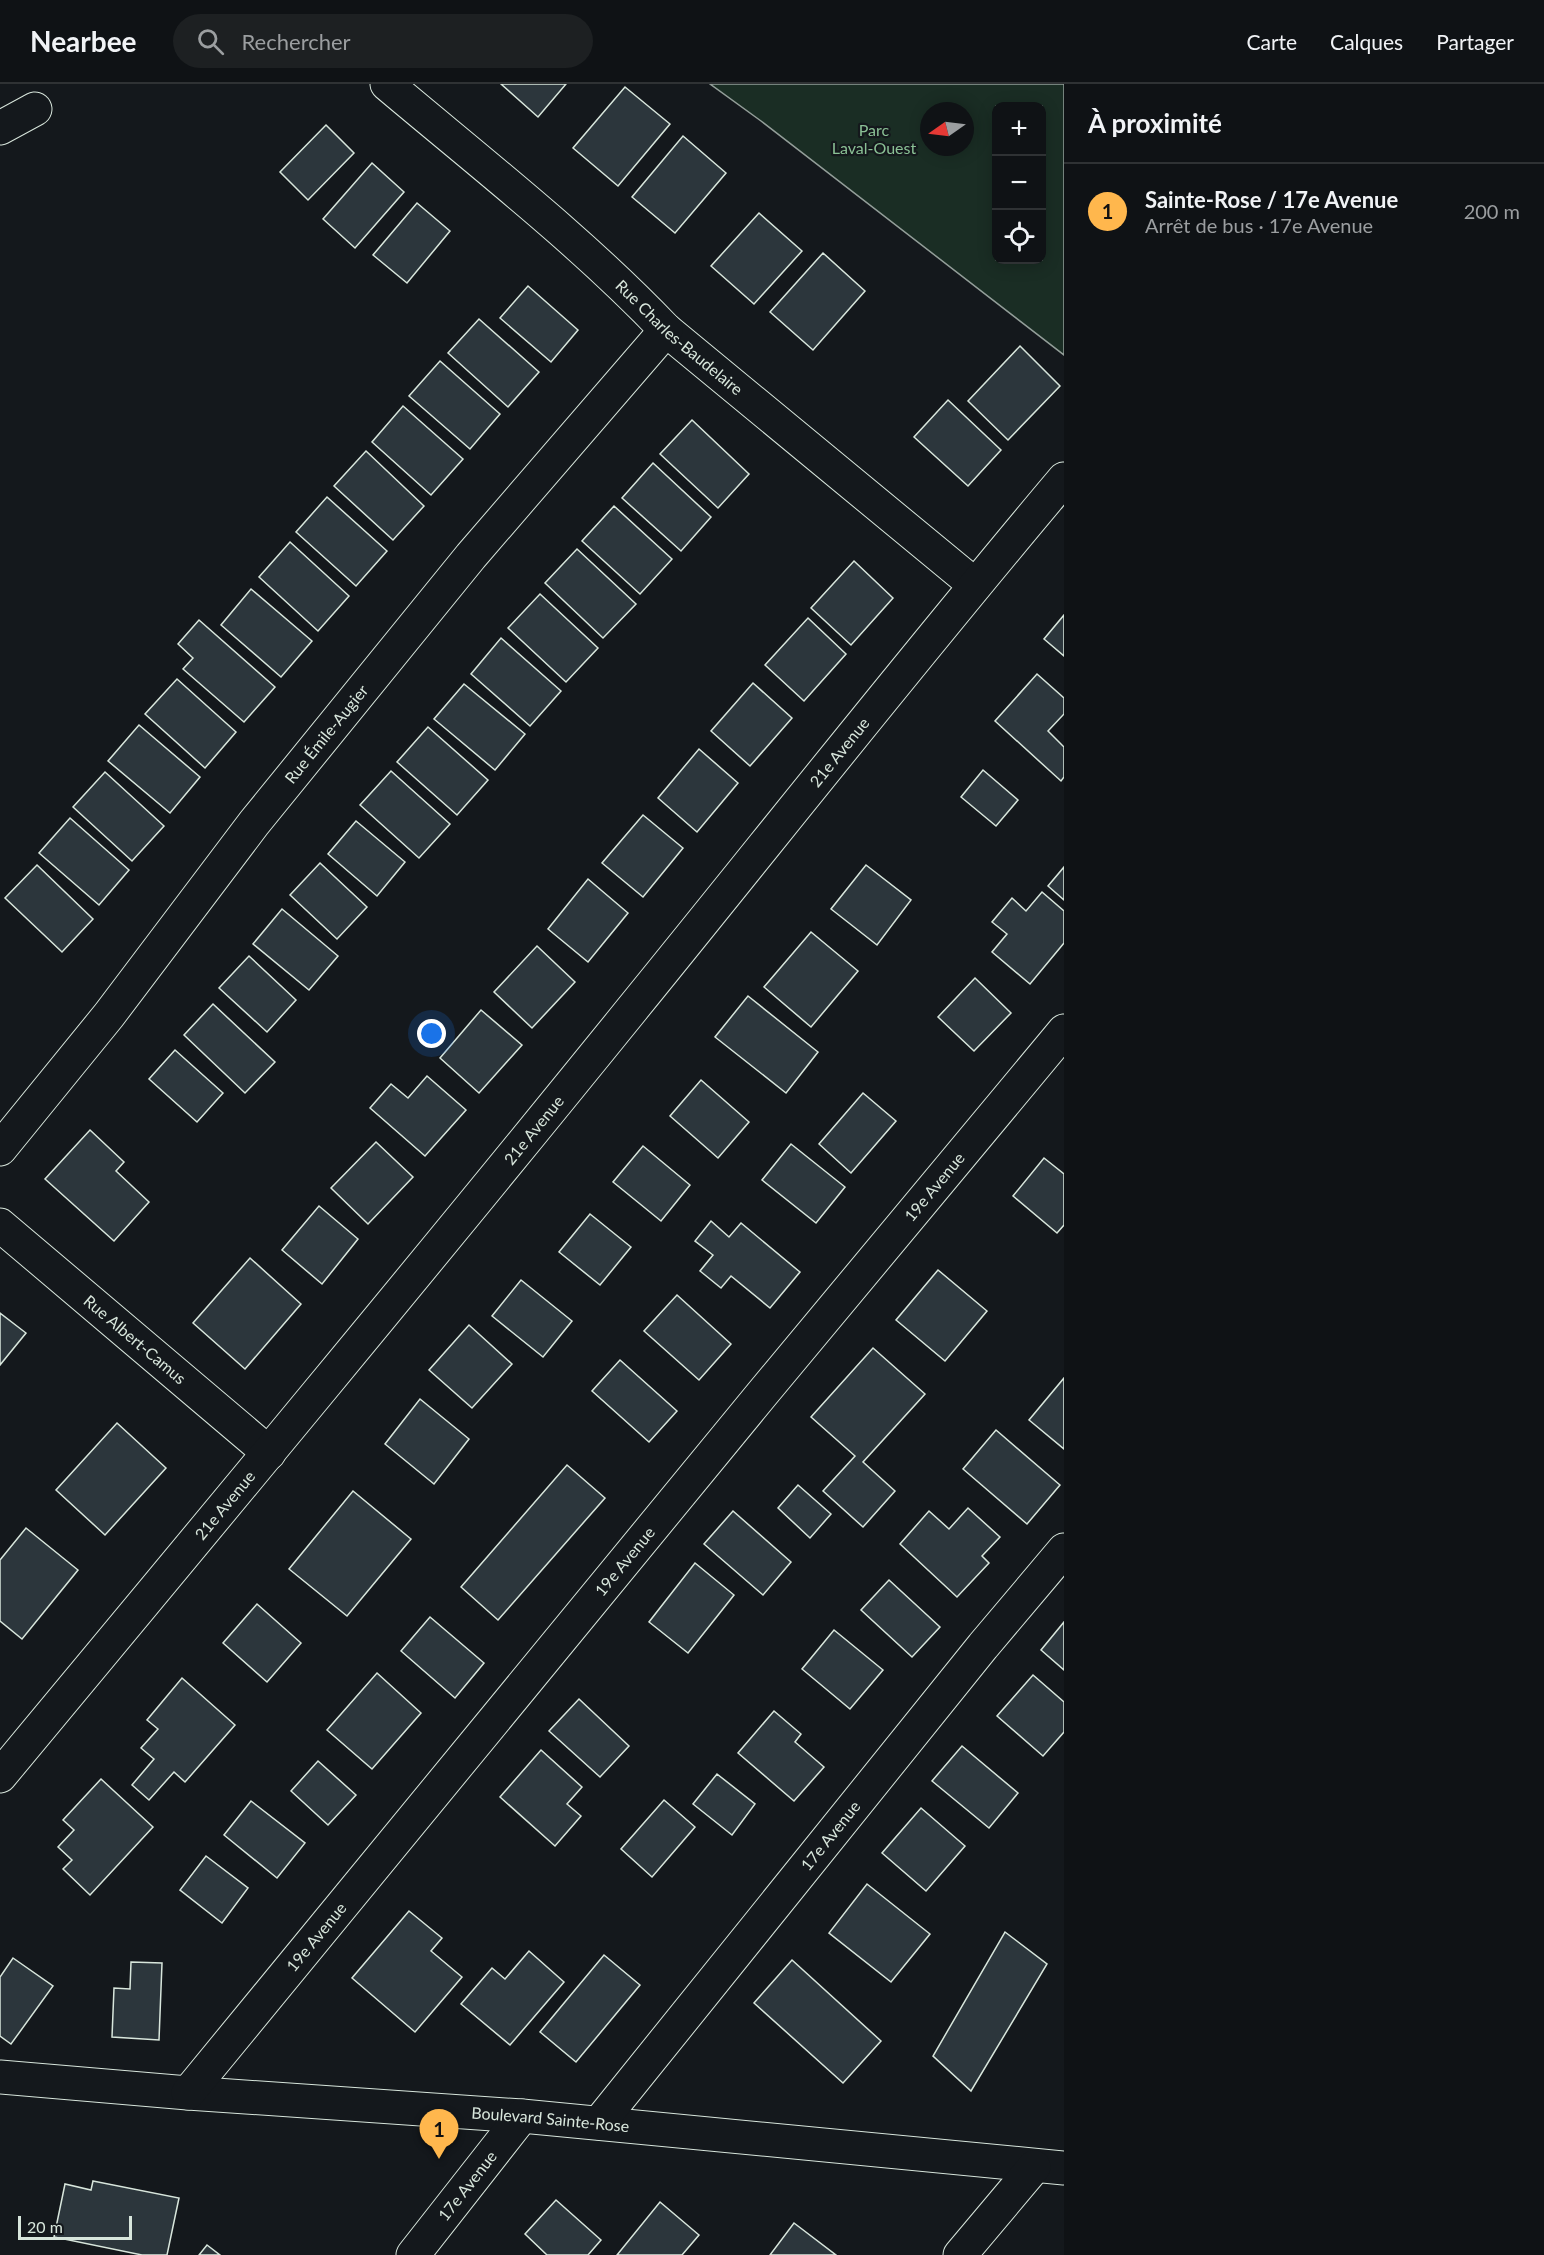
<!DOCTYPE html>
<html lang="fr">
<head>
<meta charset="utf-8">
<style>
  :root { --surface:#0f1215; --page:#1d2022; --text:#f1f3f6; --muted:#9b9ea0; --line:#2f3234; --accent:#ffb74d }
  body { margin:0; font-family:Lato,sans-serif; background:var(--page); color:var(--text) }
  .controls { position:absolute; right:18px; top:18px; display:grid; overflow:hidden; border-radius:12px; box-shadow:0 3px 15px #0003 }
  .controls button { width:54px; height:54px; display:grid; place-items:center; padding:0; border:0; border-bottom:2px solid var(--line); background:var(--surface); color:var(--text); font:30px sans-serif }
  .compass { position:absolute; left:920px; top:18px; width:54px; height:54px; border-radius:50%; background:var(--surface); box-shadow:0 3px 15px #0003; rotate:256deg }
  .scale { position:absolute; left:18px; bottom:15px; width:114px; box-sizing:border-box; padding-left:6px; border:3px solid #d8e6dc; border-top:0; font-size:16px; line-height:21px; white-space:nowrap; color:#d8e6dc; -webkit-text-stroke:4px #14181c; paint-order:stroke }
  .you { position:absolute; left:432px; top:950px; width:21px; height:21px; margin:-15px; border:4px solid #fff; border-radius:50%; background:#1a73e8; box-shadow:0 0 0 9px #1a73e833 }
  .badge { display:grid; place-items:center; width:39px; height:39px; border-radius:50%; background:var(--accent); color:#111; font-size:20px; font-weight:700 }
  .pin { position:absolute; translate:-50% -50px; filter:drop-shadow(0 2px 3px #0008) }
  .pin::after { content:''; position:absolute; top:32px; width:21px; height:18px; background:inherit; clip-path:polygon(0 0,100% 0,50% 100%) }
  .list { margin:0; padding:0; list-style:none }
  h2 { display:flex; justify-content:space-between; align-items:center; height:78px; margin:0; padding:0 24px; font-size:26px }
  h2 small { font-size:20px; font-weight:400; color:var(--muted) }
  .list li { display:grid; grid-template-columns:39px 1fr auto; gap:18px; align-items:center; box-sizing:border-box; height:96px; padding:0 24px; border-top:2px solid var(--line) }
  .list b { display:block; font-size:22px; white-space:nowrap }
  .list p { margin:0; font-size:20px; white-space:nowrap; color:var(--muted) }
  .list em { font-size:20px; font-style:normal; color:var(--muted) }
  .icon { flex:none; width:33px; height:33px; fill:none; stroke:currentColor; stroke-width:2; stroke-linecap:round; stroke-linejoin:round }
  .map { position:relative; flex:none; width:1064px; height:2171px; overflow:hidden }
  header { display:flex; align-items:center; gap:36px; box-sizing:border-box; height:84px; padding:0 30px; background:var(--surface); border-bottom:2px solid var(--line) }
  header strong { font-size:28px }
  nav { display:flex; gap:33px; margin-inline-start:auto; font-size:21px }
  .search { width:420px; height:54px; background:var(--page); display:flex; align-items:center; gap:15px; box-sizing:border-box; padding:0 21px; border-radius:33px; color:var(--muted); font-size:22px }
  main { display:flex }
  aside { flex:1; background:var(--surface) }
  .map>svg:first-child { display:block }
  .green { fill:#1a2d24; stroke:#939e99; stroke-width:1.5; fill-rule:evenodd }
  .building { fill:#2c363c; stroke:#d8e6dc; stroke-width:1.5 }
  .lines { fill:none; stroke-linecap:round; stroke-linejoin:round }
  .minor-casing { stroke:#d8e6dc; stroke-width:35 }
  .minor { stroke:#14181c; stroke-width:33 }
  .labels { text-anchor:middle; stroke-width:4.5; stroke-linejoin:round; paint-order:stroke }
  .park-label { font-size:16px; fill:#8ac095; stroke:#14181c }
  .street-label { font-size:16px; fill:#d8e6dc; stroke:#14181c }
</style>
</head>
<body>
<header>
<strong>Nearbee</strong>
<div class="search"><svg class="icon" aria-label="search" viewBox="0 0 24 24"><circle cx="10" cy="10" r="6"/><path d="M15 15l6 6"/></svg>Rechercher</div>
<nav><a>Carte</a><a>Calques</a><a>Partager</a></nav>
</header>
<main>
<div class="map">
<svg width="1064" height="2171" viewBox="0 0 1064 2171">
  <rect width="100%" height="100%" fill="#14181c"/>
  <path class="green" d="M710,0h354v271l-303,-234zM996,22h46v154h-46zM929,27h36v36h-36z"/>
  <g class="building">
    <path d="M501,0h65l-28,33z"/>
    <path d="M625,3l45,37 -52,62 -45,-38z"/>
    <path d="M326,41l28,28 -46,47 -28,-28z"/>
    <path d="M683,52l43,37 -51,60 -43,-36z"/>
    <path d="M372,79l32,29 -49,56 -32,-29z"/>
    <path d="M417,119l33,28 -43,52 -34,-28z"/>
    <path d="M759,129l43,38 -48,53 -43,-38z"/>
    <path d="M823,169l42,38 -52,59 -43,-38z"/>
    <path d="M528,202l50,44 -27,32 -51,-44z"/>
    <path d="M479,235l60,53 -31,35 -60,-54z"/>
    <path d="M1020,262l40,40 -52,54 -40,-39z"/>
    <path d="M440,277l60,53 -30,35 -61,-53z"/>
    <path d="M948,316l53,50 -33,36 -54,-49z"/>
    <path d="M403,322l60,53 -32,36 -59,-53z"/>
    <path d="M692,336l57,54 -31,34 -58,-54z"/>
    <path d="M366,367l58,55 -31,34 -59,-54z"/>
    <path d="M653,379l58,54 -30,34 -59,-53z"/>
    <path d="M327,413l60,54 -31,35 -60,-54z"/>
    <path d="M614,422l58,53 -32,35 -58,-53z"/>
    <path d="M290,458l59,54 -31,35 -59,-54z"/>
    <path d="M577,465l59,55 -33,34 -58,-55z"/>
    <path d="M854,477l39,37 -42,47 -40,-37z"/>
    <path d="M251,505l61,52 -31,36 -60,-52z"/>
    <path d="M540,510l58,54 -32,34 -58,-54z"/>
    <path d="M1064,531v41l-20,-17z"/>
    <path d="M808,534l38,36 -42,47 -39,-36z"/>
    <path d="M199,536l76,67 -31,35 -61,-53 10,-11 -15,-14z"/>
    <path d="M501,554l60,53 -31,35 -59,-52z"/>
    <path d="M1037,590l27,24v16l-16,17 16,16v30l-3,4 -66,-60z"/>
    <path d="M177,595l59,53 -31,36 -60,-54z"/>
    <path d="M753,599l39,35 -42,48 -39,-35z"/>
    <path d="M464,600l61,50 -30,36 -61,-51z"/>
    <path d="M139,641l61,52 -30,36 -62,-52z"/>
    <path d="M428,643l60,53 -31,35 -60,-53z"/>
    <path d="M699,665l39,34 -41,49 -39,-34z"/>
    <path d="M983,686l35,30 -22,26 -35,-29z"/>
    <path d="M391,687l59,53 -31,34 -59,-53z"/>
    <path d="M105,688l59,54 -32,35 -59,-54z"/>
    <path d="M643,731l40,33 -40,49 -41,-34z"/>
    <path d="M70,734l59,52 -30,35 -60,-52z"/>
    <path d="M356,737l49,41 -28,34 -49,-42z"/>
    <path d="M320,779l47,44 -30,32 -47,-44z"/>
    <path d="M37,781l56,54 -31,33 -57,-54z"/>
    <path d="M866,781l45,35 -34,45 -46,-36z"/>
    <path d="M1064,783v33l-16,-14z"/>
    <path d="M588,795l40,34 -40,49 -40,-33z"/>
    <path d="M1042,808l22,19v32l-34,41 -38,-32 15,-18 -15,-12 20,-24 14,13z"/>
    <path d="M282,825l56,47 -29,34 -56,-46z"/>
    <path d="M811,848l47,39 -47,56 -47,-40z"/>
    <path d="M537,862l38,36 -43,46 -38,-36z"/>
    <path d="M249,872l47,44 -29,32 -48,-44z"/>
    <path d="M975,894l36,35 -37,38 -36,-34z"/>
    <path d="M748,912l70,56 -32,41 -71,-56z"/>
    <path d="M213,920l62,58 -30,31 -61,-58z"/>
    <path d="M481,926l41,35 -43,48 -39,-35z"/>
    <path d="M175,966l48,43 -26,29 -48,-43z"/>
    <path d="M427,992l39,34 -41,46 -55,-48 21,-24 17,14z"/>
    <path d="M701,996l48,42 -31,36 -48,-42z"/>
    <path d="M863,1009l33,28 -45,52 -32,-29z"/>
    <path d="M90,1046l34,32 -8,9 33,31 -35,39 -69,-62z"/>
    <path d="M376,1058l37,35 -45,47 -37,-36z"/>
    <path d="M791,1060l54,43 -29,36 -54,-43z"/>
    <path d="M643,1062l47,39 -29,36 -48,-39z"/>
    <path d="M1044,1074l20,16v51l-7,8 -44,-37z"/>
    <path d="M319,1122l39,33 -36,45 -40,-34z"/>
    <path d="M590,1130l41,33 -31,38 -41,-33z"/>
    <path d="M711,1137l18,16 12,-14 59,49 -30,36 -39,-32 -10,12 -21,-17 13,-16 -18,-14z"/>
    <path d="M250,1174l51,46 -56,65 -52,-46z"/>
    <path d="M938,1186l49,41 -42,50 -49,-41z"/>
    <path d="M521,1196l51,41 -29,36 -51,-41z"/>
    <path d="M677,1211l54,49 -32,36 -55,-49z"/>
    <path d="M0,1229l26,20 -26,32z"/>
    <path d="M469,1241l43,39 -40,44 -43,-38z"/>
    <path d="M873,1264l52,46 -62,68 32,29 -32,36 -40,-36 32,-35 -44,-39z"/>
    <path d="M620,1276l57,51 -28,31 -57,-51z"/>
    <path d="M1064,1294v71l-35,-29z"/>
    <path d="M420,1315l49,40 -35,45 -49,-40z"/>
    <path d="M117,1339l49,45 -61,67 -49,-45z"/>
    <path d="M996,1346l64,55 -33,39 -64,-55z"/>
    <path d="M567,1381l38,33 -107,122 -37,-33z"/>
    <path d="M798,1401l33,29 -21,24 -32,-30z"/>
    <path d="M353,1407l58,48 -64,77 -58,-47z"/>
    <path d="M968,1424l32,29 -18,19 7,7 -32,34 -57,-53 29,-33 20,18z"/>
    <path d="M733,1427l58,51 -28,33 -59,-51z"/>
    <path d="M26,1444l52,42 -56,69 -22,-18v-61z"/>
    <path d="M695,1479l39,32 -46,58 -39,-31z"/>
    <path d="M889,1496l51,47 -28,30 -51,-47z"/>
    <path d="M257,1520l44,39 -34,39 -44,-39z"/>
    <path d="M430,1533l54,46 -29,35 -54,-47z"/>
    <path d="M1064,1538v48l-23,-20z"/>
    <path d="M834,1546l49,40 -33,39 -48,-40z"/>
    <path d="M377,1589l44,40 -49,56 -45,-39z"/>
    <path d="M1033,1591l31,27v30l-21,24 -46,-40z"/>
    <path d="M182,1594l53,47 -50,57 -11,-10 -25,28 -17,-15 22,-26 -13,-11 17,-19 -11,-9z"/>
    <path d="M579,1615l50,47 -29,31 -51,-46z"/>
    <path d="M774,1627l27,23 -6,8 29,25 -30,34 -56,-48z"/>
    <path d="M962,1662l56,47 -29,35 -57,-47z"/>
    <path d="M541,1666l41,37 -15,17 14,12 -26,30 -55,-49z"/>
    <path d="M318,1677l38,34 -28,30 -37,-34z"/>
    <path d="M717,1690l38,30 -23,31 -39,-31z"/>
    <path d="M101,1695l52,48 -63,68 -27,-26 9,-9 -14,-13 16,-17 -11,-10z"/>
    <path d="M664,1716l31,27 -43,50 -31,-28z"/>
    <path d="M251,1717l54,42 -28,35 -53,-43z"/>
    <path d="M921,1724l44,38 -39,45 -44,-38z"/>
    <path d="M206,1772l42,32 -26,35 -42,-33z"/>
    <path d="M867,1800l63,50 -39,48 -62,-49z"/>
    <path d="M409,1827l33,27 -11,13 31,26 -47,55 -63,-54z"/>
    <path d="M1005,1848l42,32 -76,127 -38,-35z"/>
    <path d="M529,1867l35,31 -54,63 -49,-41 31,-36 13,11z"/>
    <path d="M604,1871l36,30 -64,77 -36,-30z"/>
    <path d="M13,1874l40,28 -42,58 -11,-8v-59z"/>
    <path d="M792,1876l89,81 -38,42 -89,-80z"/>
    <path d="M131,1878l31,1 -3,77 -47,-3 2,-49 16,1z"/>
    <path d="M93,2097l86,17 -12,57h-25l-88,-18 11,-53 26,6z"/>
    <path d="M556,2116l45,40 -13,15h-41l-22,-21z"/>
    <path d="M660,2118l39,33 -17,20h-65z"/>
    <path d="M794,2139l42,32h-66z"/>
    <path d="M207,2161l13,10h-21z"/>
  </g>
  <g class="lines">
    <g class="minor-casing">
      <g id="minor">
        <path id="s1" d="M387,0c95,80 194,157 279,246l309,255"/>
        <path d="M0,44l35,-19"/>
        <path id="s2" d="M0,1065l109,-134 145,-192 217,-267 195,-226"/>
        <path id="s3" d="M0,1141l269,228"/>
        <path id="s4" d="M0,1692c212,-255 424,-510 633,-768 143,-176 284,-355 431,-529"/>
        <path id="s5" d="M0,1993l188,16 334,23 542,52"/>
        <path id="s6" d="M188,2009l574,-699 302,-363"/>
        <path id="s7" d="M599,2039l384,-477 81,-96"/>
        <path id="s8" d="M413,2171l109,-139"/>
        <path d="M960,2171l74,-88"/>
      </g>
    </g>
    <use href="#minor" class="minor"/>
  </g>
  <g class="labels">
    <g class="park-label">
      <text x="874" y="52">Parc<tspan x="874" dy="18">Laval-Ouest</tspan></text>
    </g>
    <g class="street-label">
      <text dy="6" stroke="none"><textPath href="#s1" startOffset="387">Rue Charles-Baudelaire</textPath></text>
      <text dy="6" stroke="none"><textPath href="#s2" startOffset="528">Rue Émile-Augier</textPath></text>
      <text dy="6" stroke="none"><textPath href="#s4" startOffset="1324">21e Avenue</textPath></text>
      <text dy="6" stroke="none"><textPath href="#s4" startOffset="838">21e Avenue</textPath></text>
      <text dy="6" stroke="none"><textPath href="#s6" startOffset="1174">19e Avenue</textPath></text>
      <text dy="6" stroke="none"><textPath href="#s3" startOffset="177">Rue Albert-Camus</textPath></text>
      <text dy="6" stroke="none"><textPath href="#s4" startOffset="352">21e Avenue</textPath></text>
      <text dy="6" stroke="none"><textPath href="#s6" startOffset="688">19e Avenue</textPath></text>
      <text dy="6" stroke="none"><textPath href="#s7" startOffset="369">17e Avenue</textPath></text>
      <text dy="6" stroke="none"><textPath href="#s6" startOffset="202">19e Avenue</textPath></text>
      <text dy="6" stroke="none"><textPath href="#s5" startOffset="552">Boulevard Sainte-Rose</textPath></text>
      <text dy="6" stroke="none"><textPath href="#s8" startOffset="88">17e Avenue</textPath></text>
    </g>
  </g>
</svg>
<div class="controls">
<button>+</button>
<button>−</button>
<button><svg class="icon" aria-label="locate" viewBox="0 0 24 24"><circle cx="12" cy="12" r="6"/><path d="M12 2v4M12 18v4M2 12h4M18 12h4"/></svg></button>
</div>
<svg class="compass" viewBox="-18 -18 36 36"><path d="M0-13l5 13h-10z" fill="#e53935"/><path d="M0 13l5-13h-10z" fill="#9b9ea0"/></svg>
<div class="scale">20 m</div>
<div class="you"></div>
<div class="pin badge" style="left:439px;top:2075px">1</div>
</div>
<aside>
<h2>À proximité<small></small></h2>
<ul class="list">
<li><span class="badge">1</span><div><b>Sainte-Rose / 17e Avenue</b><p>Arrêt de bus · 17e Avenue</p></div><em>200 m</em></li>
</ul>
</aside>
</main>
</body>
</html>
